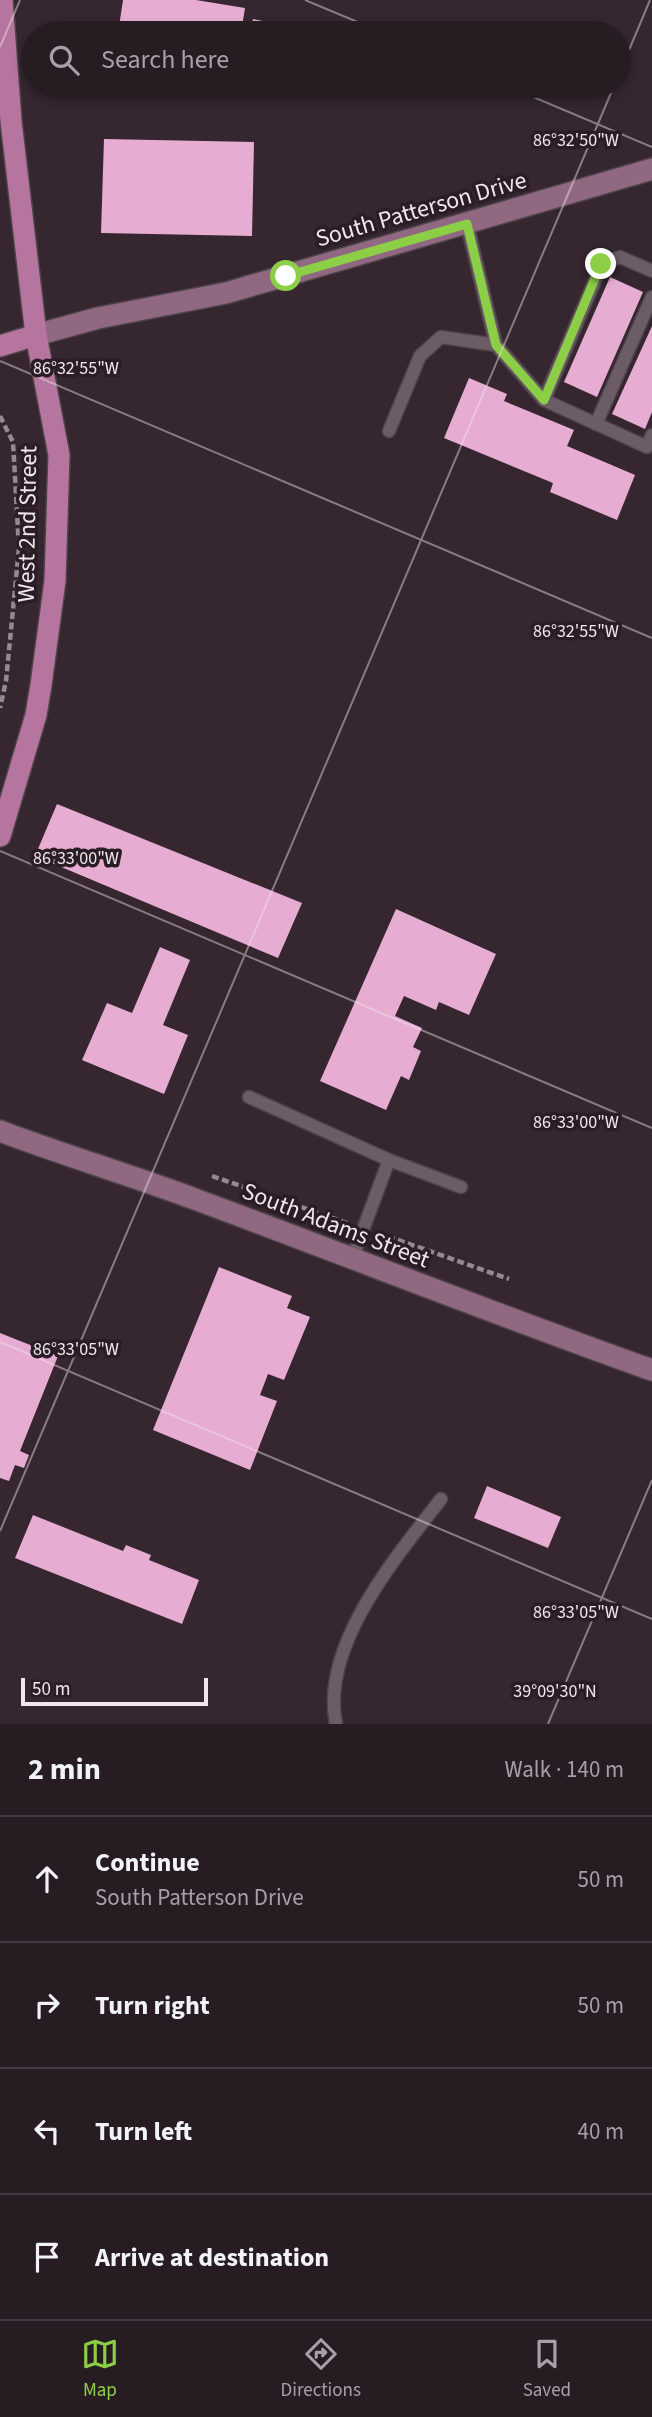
<!DOCTYPE html>
<html lang="en">
<head>
<meta charset="utf-8">
<style>
  :root { --surface:#281c23; --page:#342930; --text:#f1f3f6; --muted:#a5a1a6; --line:#443a41; --accent:#8cce45 }
  body { margin:0; font-family:"Source Sans 3",sans-serif; background:var(--page); color:var(--text) }
  .scale { position:absolute; left:21px; bottom:18px; width:187px; box-sizing:border-box; padding-left:7px; border:4px solid #f0e6ec; border-top:0; font-size:19px; line-height:24px; white-space:nowrap; color:#f0e6ec; -webkit-text-stroke:5px #2b1d26; paint-order:stroke }
  .stop { position:absolute; width:21px; height:21px; margin:-16px; border:5px solid #8cce45; border-radius:50%; background:#fff }
  .stop.end { background:#8cce45; border-color:#fff; box-shadow:0 2px 7px #0008 }
  .list { margin:0; padding:0; list-style:none }
  h2 { display:flex; justify-content:space-between; align-items:center; height:91px; margin:0; padding:0 28px; font-size:30px }
  h2 small { font-size:23px; font-weight:400; color:var(--muted) }
  .list li { display:grid; grid-template-columns:46px 1fr auto; gap:21px; align-items:center; box-sizing:border-box; height:126px; padding:0 28px; border-top:2px solid var(--line) }
  .list b { display:block; font-size:26px; white-space:nowrap }
  .list p { margin:0; font-size:23px; white-space:nowrap; color:var(--muted) }
  .list em { font-size:23px; font-style:normal; color:var(--muted) }
  .icon { flex:none; width:38px; height:38px; fill:none; stroke:currentColor; stroke-width:2; stroke-linecap:round; stroke-linejoin:round }
  .map { position:relative; flex:none; width:652px; height:1724px; overflow:hidden }
  .search { position:absolute; background:var(--surface); box-shadow:0 4px 10px #0003; left:21px; right:21px; top:21px; height:77px; display:flex; align-items:center; gap:18px; box-sizing:border-box; padding:0 24px; border-radius:38px; color:var(--muted); font-size:26px }
  .sheet { height:595px; background:var(--surface) }
  nav { display:flex; justify-content:space-around; align-items:center; box-sizing:border-box; height:98px; border-top:2px solid var(--line); background:var(--surface); font-size:19px; color:var(--muted) }
  nav a { display:grid; justify-items:center; gap:4px }
  nav .on { color:var(--accent) }
  .map>svg:first-child { display:block }
  .building { fill:#e7acd1 }
  .lines { fill:none; stroke-linecap:round; stroke-linejoin:round }
  .lane-casing { stroke:#4f434a; stroke-width:15 }
  .secondary-casing { stroke:#4f434a; stroke-width:24 }
  .primary-casing { stroke:#4f434a; stroke-width:24 }
  .path { stroke:#968a91; stroke-width:4.5; stroke-dasharray:7 3.5; stroke-linecap:butt }
  .lane { stroke:#6c5c66; stroke-width:12 }
  .secondary { stroke:#916882; stroke-width:21 }
  .primary { stroke:#b6759f; stroke-width:21 }
  .route { stroke:#8cce45; stroke-width:9 }
  .ticks { fill:none; stroke:#f0e6ec; stroke-width:2; stroke-opacity:0.45 }
  .labels { text-anchor:middle; stroke-width:7; stroke-linejoin:round; paint-order:stroke }
  .street-label { font-size:24px; fill:#f0e6ec; stroke:#2b1d26 }
  .ticks-label { font-size:18px; text-anchor:middle; fill:#f0e6ec; stroke:#2b1d26; stroke-width:7; stroke-linejoin:round; paint-order:stroke }
</style>
</head>
<body>
<div class="map">
<svg width="652" height="1724" viewBox="0 0 652 1724">
  <rect width="100%" height="100%" fill="#35262f"/>
  <g class="building">
    <path d="M123,0h73l49,8 -4,25h-123z"/>
    <path d="M253,19l65,13 -1,1h-67z"/>
    <path d="M104,139l150,3 -2,94 -151,-3z"/>
    <path d="M610,277l33,15 -46,105 -33,-15z"/>
    <path d="M652,326v86l-7,17 -33,-15z"/>
    <path d="M469,378l38,16 -3,7 70,29 -7,16 68,29 -18,45 -67,-28 3,-9 -109,-45z"/>
    <path d="M57,804l245,99 -24,55 -243,-102z"/>
    <path d="M396,909l100,45 -27,61 -30,-13 -3,8 -32,-14 -9,20 27,12 -9,19 8,4 -12,29 -8,-4 -15,34 -66,-29z"/>
    <path d="M160,947l30,13 -27,65 25,10 -24,59 -82,-34 25,-57 25,10z"/>
    <path d="M219,1267l73,29 -5,12 23,9 -26,63 -16,-6 -8,21 17,6 -27,69 -97,-40z"/>
    <path d="M0,1333l58,23 -38,95 9,4 -5,13 -9,-3 -6,16 -9,-3z"/>
    <path d="M487,1486l74,31 -13,31 -74,-30z"/>
    <path d="M33,1515l90,36 3,-6 25,10 -2,5 50,20 -17,44 -167,-66z"/>
  </g>
  <g class="lines">
    <g class="lane-casing">
      <g id="lane">
        <path d="M496,345l48,55 103,47 5,-12"/>
        <path d="M544,400l58,-136 18,-7 32,14"/>
        <path d="M596,424l56,-127"/>
        <path d="M389,431l31,-75 21,-19 55,8 -29,-121"/>
        <path d="M249,1097l140,63 72,27"/>
        <path d="M352,1259l37,-99"/>
        <path d="M336,1724c-16,-78 60,-167 105,-225"/>
      </g>
    </g>
    <g class="secondary-casing">
      <g id="secondary">
        <path d="M36,335l62,-17 128,-25 426,-124"/>
        <path d="M0,1131c66,25 134,45 200,70 151,56 300,115 452,169"/>
      </g>
    </g>
    <g class="primary-casing">
      <g id="primary">
        <path d="M0,346l36,-11"/>
        <path d="M0,836l36,-121 5,-30 14,-104 4,-126 -23,-120 -25,-214 -9,-121"/>
      </g>
    </g>
    <g class="path">
      <path d="M0,416l13,26 6,106 -13,133 -6,27"/>
      <path d="M212,1176l135,47"/>
      <path d="M378,1233l131,46"/>
    </g>
    <use href="#lane" class="lane"/>
    <use href="#secondary" class="secondary"/>
    <use href="#primary" class="primary"/>
  </g>
  <g class="lines">
    <path class="route" d="M286,276l181,-52 29,121 48,55 57,-136"/>
  </g>
  <path class="ticks" d="M305,0l79,33M0,47l20,-47M619,74l31,-74M507,86l145,61M0,361l652,277M0,851l652,277M0,1342l652,277M0,1531l614,-1445M548,1724l104,-244"/>
  <g class="labels">
    <g class="street-label">
      <text transform="translate(421 209) rotate(-16)" y="8">South Patterson Drive</text>
      <text transform="translate(27 524) rotate(-89)" y="8">West 2nd Street</text>
      <text transform="translate(336 1225) rotate(21)" y="8">South Adams Street</text>
    </g>
  </g>
  <g class="ticks-label">
    <text x="576" y="146">86°32'50"W</text>
    <text x="76" y="374">86°32'55"W</text>
    <text x="576" y="637">86°32'55"W</text>
    <text x="76" y="864">86°33'00"W</text>
    <text x="576" y="1128">86°33'00"W</text>
    <text x="76" y="1355">86°33'05"W</text>
    <text x="576" y="1618">86°33'05"W</text>
    <text x="555" y="1697">39°09'30"N</text>
  </g>
</svg>
<div class="scale">50 m</div>
<div class="stop" style="left:286px;top:276px"></div>
<div class="stop end" style="left:601px;top:264px"></div>
<div class="search"><svg class="icon" aria-label="search" viewBox="0 0 24 24"><circle cx="10" cy="10" r="6"/><path d="M15 15l6 6"/></svg>Search here</div>
</div>
<section class="sheet">
<h2>2 min<small>Walk · 140 m</small></h2>
<ul class="list">
<li><svg class="icon" aria-label="ahead" viewBox="0 0 24 24"><path d="M12 20V5M6 11l6-6 6 6"/></svg><div><b>Continue</b><p>South Patterson Drive</p></div><em>50 m</em></li>
<li><svg class="icon" aria-label="right" viewBox="0 0 24 24"><path d="M7 20v-9h11M14 6l5 5-5 5"/></svg><div><b>Turn right</b></div><em>50 m</em></li>
<li><svg class="icon" aria-label="left" viewBox="0 0 24 24"><path d="M17 20v-9H6M10 6l-5 5 5 5"/></svg><div><b>Turn left</b></div><em>40 m</em></li>
<li><svg class="icon" aria-label="arrive" viewBox="0 0 24 24"><path d="M6 21V4h12l-3 4 3 4H6"/></svg><div><b>Arrive at destination</b></div></li>
</ul>
</section>
<nav>
<a class="on"><svg class="icon" aria-label="map" viewBox="0 0 24 24"><path d="M3 6l6-2 6 2 6-2v14l-6 2-6-2-6 2zM9 4v14M15 6v14"/></svg>Map</a>
<a><svg class="icon" aria-label="directions" viewBox="0 0 24 24"><path d="M12 3l9 9-9 9-9-9zM9 14v-3h6M13 9l2 2-2 2"/></svg>Directions</a>
<a><svg class="icon" aria-label="saved" viewBox="0 0 24 24"><path d="M7 4h10v16l-5-4-5 4z"/></svg>Saved</a>
</nav>
</body>
</html>
